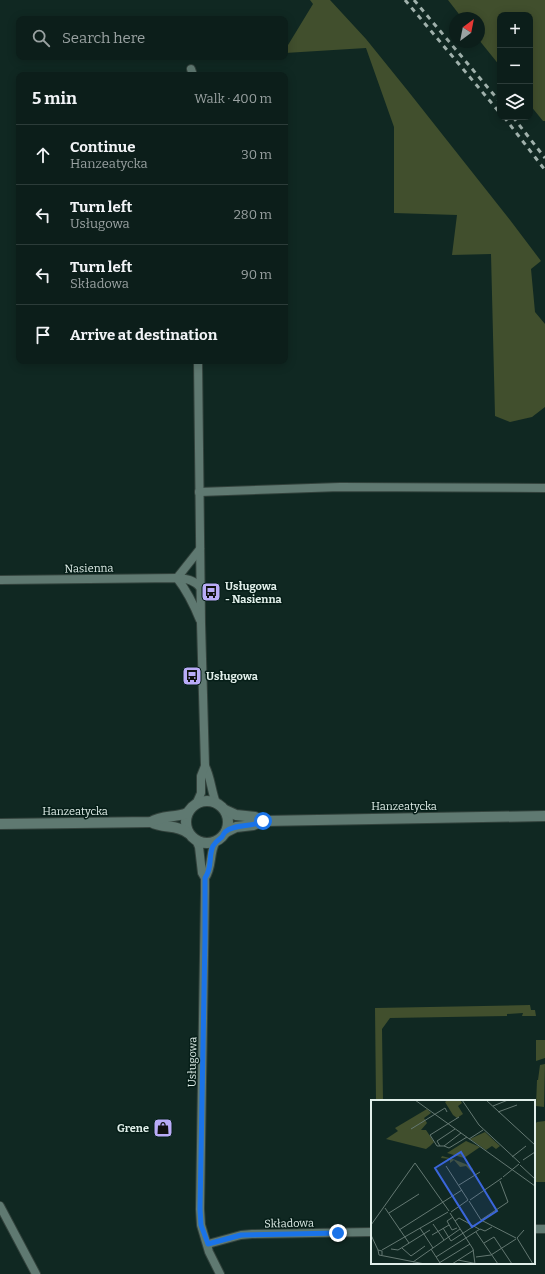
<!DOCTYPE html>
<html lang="en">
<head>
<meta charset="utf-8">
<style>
  :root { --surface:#0c1e1a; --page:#152723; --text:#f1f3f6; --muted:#9aa2a2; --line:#2c3c39 }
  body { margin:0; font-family:Bitter,serif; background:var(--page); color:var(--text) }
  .controls { position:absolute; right:12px; top:12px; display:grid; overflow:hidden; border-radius:8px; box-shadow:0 2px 10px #0003 }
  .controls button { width:36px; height:36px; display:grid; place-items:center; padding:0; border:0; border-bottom:1px solid var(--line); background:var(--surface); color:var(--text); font:20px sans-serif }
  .compass { position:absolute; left:449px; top:12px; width:36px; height:36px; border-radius:50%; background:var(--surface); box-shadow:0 2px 10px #0003; rotate:32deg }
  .stop { position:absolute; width:12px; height:12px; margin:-9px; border:3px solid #1a73e8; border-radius:50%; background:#fff }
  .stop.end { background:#1a73e8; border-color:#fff; box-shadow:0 1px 4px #0008 }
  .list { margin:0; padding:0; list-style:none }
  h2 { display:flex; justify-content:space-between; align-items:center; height:52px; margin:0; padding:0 16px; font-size:17px }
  h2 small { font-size:13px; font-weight:400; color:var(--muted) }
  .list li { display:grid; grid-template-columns:26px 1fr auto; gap:12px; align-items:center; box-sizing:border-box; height:60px; padding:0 16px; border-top:1px solid var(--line) }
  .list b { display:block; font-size:15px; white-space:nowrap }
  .list p { margin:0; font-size:13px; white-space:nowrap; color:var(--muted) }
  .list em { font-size:13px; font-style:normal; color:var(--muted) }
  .icon { flex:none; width:22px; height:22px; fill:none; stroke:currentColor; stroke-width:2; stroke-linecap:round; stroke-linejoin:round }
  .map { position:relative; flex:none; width:545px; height:1274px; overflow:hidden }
  .search { position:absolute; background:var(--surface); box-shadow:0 2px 10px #0003; left:16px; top:16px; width:272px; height:44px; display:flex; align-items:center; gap:10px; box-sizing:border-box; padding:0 14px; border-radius:8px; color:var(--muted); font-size:15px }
  .panel { position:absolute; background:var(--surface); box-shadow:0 2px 10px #0003; left:16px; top:72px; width:272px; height:292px; border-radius:8px }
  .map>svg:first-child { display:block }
  .green { fill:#414f2d }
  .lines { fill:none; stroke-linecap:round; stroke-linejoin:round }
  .street-casing { stroke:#32423c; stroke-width:10 }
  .secondary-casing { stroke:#32423c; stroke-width:12 }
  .street { stroke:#5f7971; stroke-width:8 }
  .secondary { stroke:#5f7971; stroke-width:10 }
  .rail { stroke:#a0b1ac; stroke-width:3; stroke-dasharray:5 5; stroke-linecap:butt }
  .route { stroke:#1a73e8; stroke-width:5 }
  .labels { text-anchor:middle; stroke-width:3; stroke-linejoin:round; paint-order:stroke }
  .street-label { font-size:11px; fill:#e1efea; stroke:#061e18 }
  .poi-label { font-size:11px; font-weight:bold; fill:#e1efea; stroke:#061e18; text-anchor:start }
  .inset-road { fill:none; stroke:#647872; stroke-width:1 }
  .view { fill:#3a66db; fill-opacity:0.15; stroke:#3a66db; stroke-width:2 }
  .inset-edge { fill:none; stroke:#e1efea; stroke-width:2 }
</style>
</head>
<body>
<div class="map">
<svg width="545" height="1274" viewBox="0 0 545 1274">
  <rect width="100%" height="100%" fill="#102822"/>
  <g class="green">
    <path d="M310,0h20l36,39 42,52 102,129 31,41 -10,8 4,43 10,12v83l-13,10 -22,5 -15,-6 -4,-162 -39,1 5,-40 -63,-2v-86l-28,-79 -81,5v-3l28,-46z"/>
    <path d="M448,0h97v121h-2l-13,-16v-90h-30v51l-21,-26v-22h-17z"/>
    <path d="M530,1005l1,5h4l1,6h-14l1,-3 -16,1v2l-117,2 -8,11 1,72h-7l-1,-93z"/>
    <path d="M536,1040h9v18l-9,3z"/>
    <path d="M545,1064l-1,43 -8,-1 1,-26h1l2,-15z"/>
    <path d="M545,1121v61h-11v-41l2,-5 -2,-1v-10l3,-3z"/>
  </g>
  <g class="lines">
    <g class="street-casing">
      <g id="street">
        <path d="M191,69l2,6"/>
        <path d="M198,361l3,262 4,143c6,12 6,24 11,37"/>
        <path d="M199,492l141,-5 205,1"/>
        <path d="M177,578c10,13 17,27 23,42"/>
        <path d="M177,578l23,-29"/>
        <path d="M0,580l177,-2c11,1 17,2 24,10"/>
        <path d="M197,802l4,-9v-17l4,-10"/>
        <path d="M196,840l3,7 3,26 3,5v14l-5,317 1,16 8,27 11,22"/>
        <path d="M205,878c8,-11 4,-25 11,-37"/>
        <path d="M0,1206l36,68"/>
        <path d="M534,1229h11"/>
        <path d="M208,1244l33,-9 11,-1 120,-2"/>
      </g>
    </g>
    <g class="secondary-casing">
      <g id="secondary">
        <circle cx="207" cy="822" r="21"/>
        <path d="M225,810l11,5 19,2 8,4 282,-5"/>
        <path d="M151,822c13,7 25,2 37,11"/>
        <path d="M0,824l151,-2c11,-7 24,-4 36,-9"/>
        <path d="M226,832l10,-5 17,-2 10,-4"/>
      </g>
    </g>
    <use href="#street" class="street"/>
    <use href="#secondary" class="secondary"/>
    <g class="rail">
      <path d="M405,0l95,113"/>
      <path d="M414,0l86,102"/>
      <path d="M504,117l41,53"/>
      <path d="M513,117l32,41"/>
    </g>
  </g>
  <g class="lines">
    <path class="route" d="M263,821c-11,7 -27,2 -38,11 -1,1 -2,3 -3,5 -4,3 -6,4 -9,9 -5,11 0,21 -8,32v59l-5,272 1,16 7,19 33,-9 97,-2"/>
  </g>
  <defs>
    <g id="bus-square" transform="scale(1)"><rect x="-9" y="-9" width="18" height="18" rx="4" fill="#b9abf7" stroke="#061e18"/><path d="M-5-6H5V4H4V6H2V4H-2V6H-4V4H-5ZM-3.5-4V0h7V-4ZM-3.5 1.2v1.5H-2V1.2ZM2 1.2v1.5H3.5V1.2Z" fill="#111"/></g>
    <g id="shop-square" transform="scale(1)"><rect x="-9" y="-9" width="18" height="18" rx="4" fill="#b9abf7" stroke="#061e18"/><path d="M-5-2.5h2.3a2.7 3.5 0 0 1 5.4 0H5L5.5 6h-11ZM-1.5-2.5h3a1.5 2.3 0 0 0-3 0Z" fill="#111"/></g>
  </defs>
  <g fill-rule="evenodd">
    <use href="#bus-square" x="211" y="592"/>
    <use href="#bus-square" x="192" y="676"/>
    <use href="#shop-square" x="163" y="1128"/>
  </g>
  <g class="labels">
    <g class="street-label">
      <text transform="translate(89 568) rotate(-1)" y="4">Nasienna</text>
      <text x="404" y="810">Hanzeatycka</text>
      <text x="75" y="815">Hanzeatycka</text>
      <text transform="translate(192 1062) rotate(-89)" y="4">Usługowa</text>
      <text transform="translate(289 1223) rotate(-1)" y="4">Składowa</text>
    </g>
    <g class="poi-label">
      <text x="225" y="590">Usługowa<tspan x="225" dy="13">- Nasienna</tspan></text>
      <text x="206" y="680">Usługowa</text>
      <text x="149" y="1132" text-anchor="end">Grene</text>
    </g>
  </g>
  <g transform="translate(371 1100)">
    <rect width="164" height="164" fill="#102822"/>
    <path d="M77,0h12l2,3 -4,3 5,8 -6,4 -4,-3 -8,-13zM56,9l4,4 -7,5 3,5 -6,7h5l8,12 -4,4 -4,3 -40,-10 12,-8 -3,-3zM114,32l15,14 -4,3 -4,-3 -6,4 -16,-11zM95,41l14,6 -16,11 -17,-5zM71,56l11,3 15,6 5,4 -1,3 -6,-6 -6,1 -6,-7 -4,3v-4l-9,-1z" fill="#414f2d"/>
    <path class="inset-road" d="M44,0l120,86M91,0l17,25 41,38M115,0l49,45M122,6l15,-6M127,12l19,-7M88,17l-29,18 7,11h7l17,-13M40,29l34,-21 2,4M98,39l14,-9M69,46l-3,-5 18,-12M73,46l5,2 18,-11M141,57l14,-11M152,60l12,-8M149,65l15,14M75,66l22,34M132,77l16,-13M88,85l21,-13M99,100l32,-22M98,101l12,19 35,18M14,108l24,35M80,112l17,-12M18,113l30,-19M79,113l23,36 2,15M82,117l-6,4 5,9 5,-2M110,120l27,-18 -8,-21M84,121l4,-3 20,11M62,124l11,16M0,125l44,-62 34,48M49,128l13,20M72,128l8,13 23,-15M28,130l63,-40M153,130l-7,8 16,26M105,132l22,32M0,135l7,15M61,135l17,-10M113,143l10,-6 18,27M31,148l9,8 14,-10M20,149l7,1 32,-20M60,149l9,14M11,150l66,-38M11,155v-4l-4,-1 1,5 46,9M65,157l44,-28 5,2 7,-4M105,157l15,-2 25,-16M87,160l20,4M42,162l47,-33M68,163l31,-19M81,164l22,-14"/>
    <path class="view" d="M90,52l36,59 -25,16 -37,-59z"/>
    <rect width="164" height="164" class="inset-edge"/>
  </g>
</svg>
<div class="controls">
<button>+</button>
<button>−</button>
<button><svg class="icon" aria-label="layers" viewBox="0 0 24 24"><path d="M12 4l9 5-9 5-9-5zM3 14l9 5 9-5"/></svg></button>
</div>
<svg class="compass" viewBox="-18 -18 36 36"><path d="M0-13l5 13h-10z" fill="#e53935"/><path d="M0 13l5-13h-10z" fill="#9aa2a2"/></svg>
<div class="stop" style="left:263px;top:821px"></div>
<div class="stop end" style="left:338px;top:1233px"></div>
<div class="search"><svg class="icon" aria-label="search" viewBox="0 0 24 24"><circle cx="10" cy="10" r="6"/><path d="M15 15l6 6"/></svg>Search here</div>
<section class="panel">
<h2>5 min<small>Walk · 400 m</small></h2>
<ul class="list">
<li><svg class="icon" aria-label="ahead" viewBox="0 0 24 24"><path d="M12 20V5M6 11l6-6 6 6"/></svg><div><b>Continue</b><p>Hanzeatycka</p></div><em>30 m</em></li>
<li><svg class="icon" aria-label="left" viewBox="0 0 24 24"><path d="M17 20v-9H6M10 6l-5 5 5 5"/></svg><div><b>Turn left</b><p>Usługowa</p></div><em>280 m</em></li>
<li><svg class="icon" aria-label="left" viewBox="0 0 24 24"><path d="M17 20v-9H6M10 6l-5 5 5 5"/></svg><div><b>Turn left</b><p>Składowa</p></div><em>90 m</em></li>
<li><svg class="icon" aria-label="arrive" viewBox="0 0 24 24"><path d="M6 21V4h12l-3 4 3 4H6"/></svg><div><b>Arrive at destination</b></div></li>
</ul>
</section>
</div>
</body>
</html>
